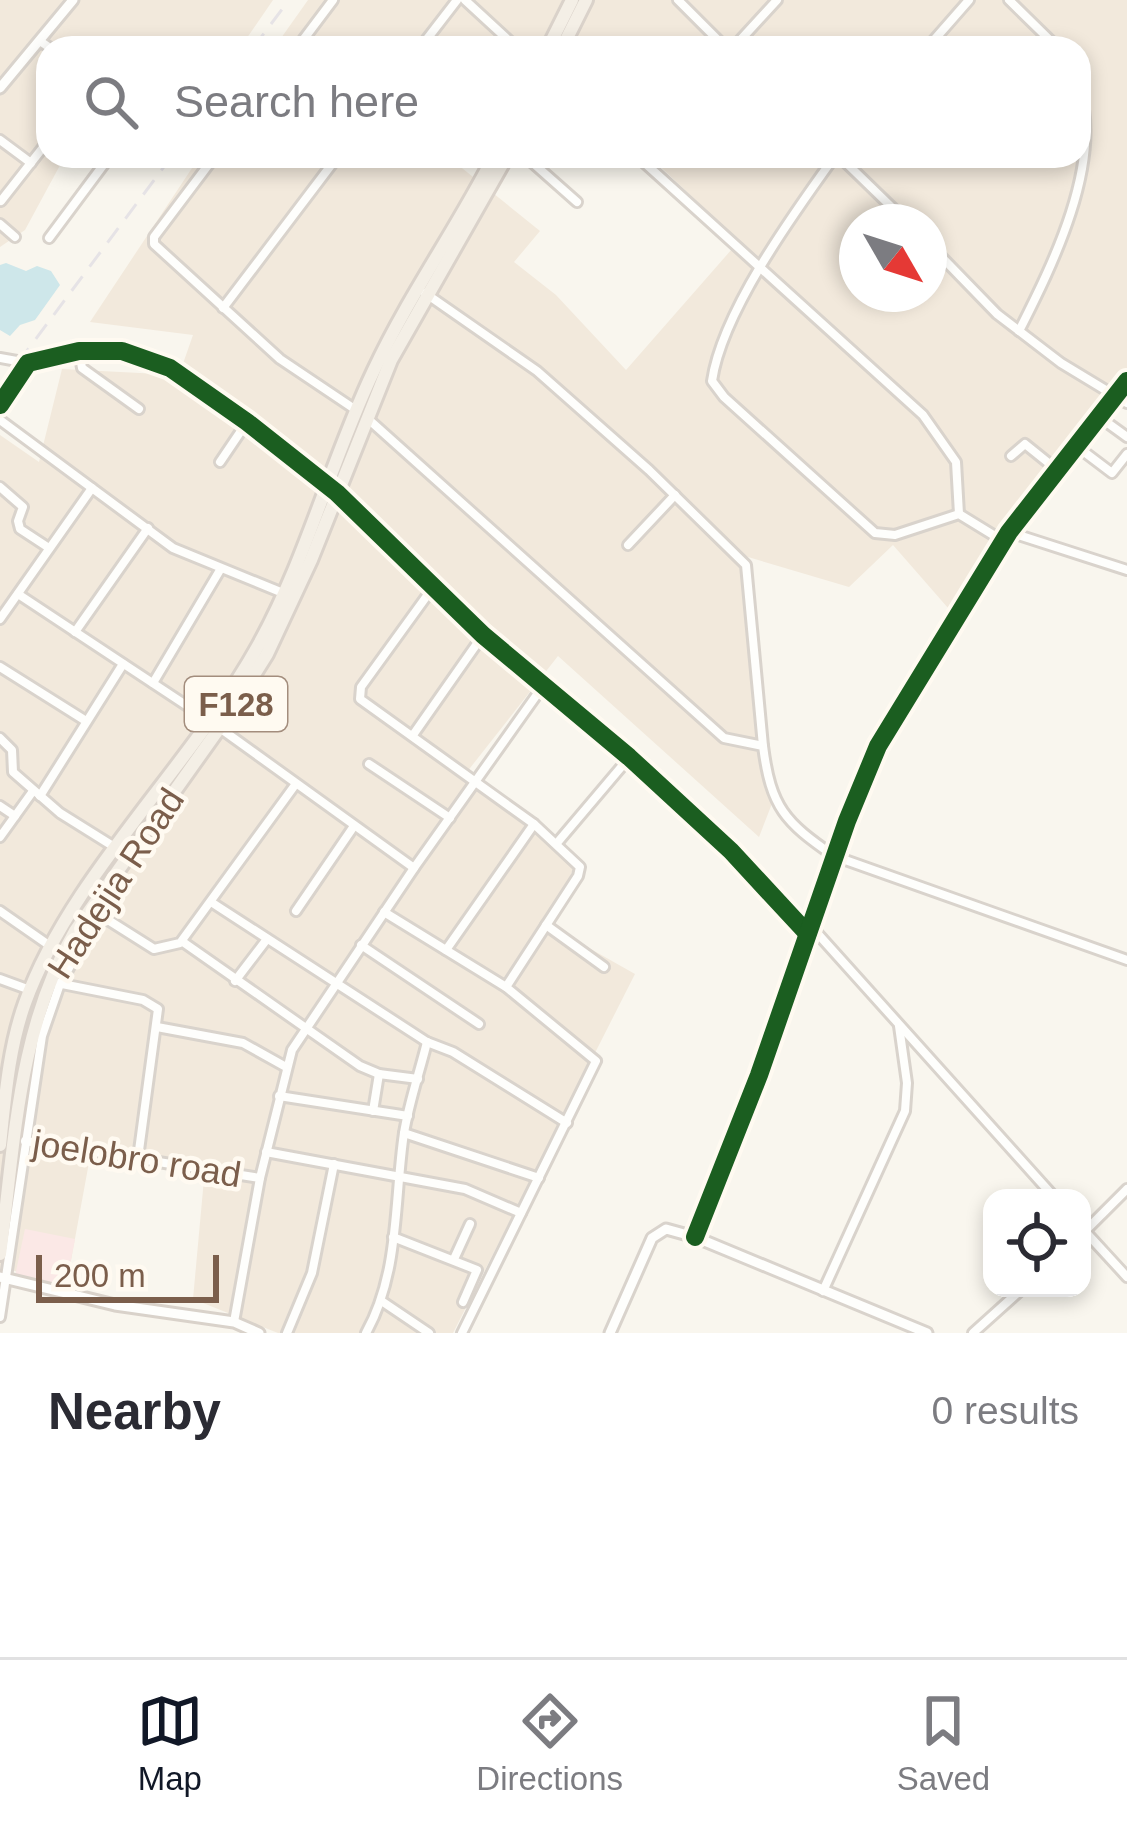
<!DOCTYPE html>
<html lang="en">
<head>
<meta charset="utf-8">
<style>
  :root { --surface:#fff; --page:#f7f7f7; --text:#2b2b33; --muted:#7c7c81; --line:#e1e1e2; --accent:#111827 }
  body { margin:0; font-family:Arial,sans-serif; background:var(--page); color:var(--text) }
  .controls { position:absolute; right:36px; bottom:36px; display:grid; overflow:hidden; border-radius:24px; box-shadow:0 6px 18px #0003 }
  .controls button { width:108px; height:108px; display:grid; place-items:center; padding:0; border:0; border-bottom:3px solid var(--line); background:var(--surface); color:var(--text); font:60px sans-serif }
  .compass { position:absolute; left:839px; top:204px; width:108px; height:108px; border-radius:50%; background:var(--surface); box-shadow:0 6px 18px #0003; rotate:129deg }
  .scale { position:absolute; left:36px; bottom:30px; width:183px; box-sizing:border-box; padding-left:12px; border:6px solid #7b5e4b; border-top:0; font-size:33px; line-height:42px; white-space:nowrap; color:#7b5e4b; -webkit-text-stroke:9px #fffaf1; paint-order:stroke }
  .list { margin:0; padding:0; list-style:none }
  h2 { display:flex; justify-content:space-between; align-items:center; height:156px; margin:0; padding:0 48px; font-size:51px }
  h2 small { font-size:39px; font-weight:400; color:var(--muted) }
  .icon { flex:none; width:66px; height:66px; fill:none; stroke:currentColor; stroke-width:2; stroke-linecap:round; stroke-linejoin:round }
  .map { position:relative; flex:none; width:1127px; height:1333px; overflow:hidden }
  .search { position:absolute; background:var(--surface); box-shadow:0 6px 18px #0003; left:36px; right:36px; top:36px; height:132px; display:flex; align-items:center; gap:30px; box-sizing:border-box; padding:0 42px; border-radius:36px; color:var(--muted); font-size:45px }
  .sheet { height:324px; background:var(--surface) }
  nav { display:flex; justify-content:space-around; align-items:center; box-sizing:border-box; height:168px; border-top:3px solid var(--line); background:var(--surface); font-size:33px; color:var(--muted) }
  nav a { display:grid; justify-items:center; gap:6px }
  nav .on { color:var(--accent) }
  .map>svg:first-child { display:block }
  .residential { fill:#f2e9dc; fill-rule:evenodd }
  .medical { fill:#fbe8e6 }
  .water { fill:#cee7ea }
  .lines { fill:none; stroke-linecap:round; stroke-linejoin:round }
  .minor-casing { stroke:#d9d3cc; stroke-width:14 }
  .tertiary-casing { stroke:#d9d3cc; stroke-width:15 }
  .secondary-casing { stroke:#d9d2ca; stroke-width:15 }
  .primary-casing { stroke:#dad2ca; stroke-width:18 }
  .minor { stroke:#fefefc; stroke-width:8 }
  .tertiary { stroke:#fefefc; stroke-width:9 }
  .secondary { stroke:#fefefc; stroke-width:9 }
  .primary { stroke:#f4efe6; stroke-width:12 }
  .rail { stroke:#e6e3e6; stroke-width:3; stroke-dasharray:18 12; stroke-linecap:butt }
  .cycleway-casing { stroke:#fffaf1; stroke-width:26 }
  .cycleway { stroke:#1b5e20; stroke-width:18 }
  .labels { text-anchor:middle; stroke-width:9; stroke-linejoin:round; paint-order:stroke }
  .shield { fill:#fffaf1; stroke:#a38d7d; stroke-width:3 }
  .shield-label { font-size:33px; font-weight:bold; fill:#7b5e4b }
  .street-label { font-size:36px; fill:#7b5e4b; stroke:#fffaf1 }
</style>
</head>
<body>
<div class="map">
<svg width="1127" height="1333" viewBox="0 0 1127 1333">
  <rect width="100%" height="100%" fill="#f9f6ee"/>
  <g class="residential">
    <path d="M0,0h273l-33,48h-192v108h17l-40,74 -25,17z"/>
    <path d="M308,0h819v380l-121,154 -51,82 -62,-71 -44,42 -111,-33 35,247 -14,36 -201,-181 -95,121 29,14 81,78 -23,57 85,48 -182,359h-175l-85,-34 12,-131 -115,-11 -23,125 -57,-12 -10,28v-863l39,27 23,-93 117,6 14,-40 -103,-13 110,-166h247l93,75 -26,31 42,33 70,75 113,-129 -90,-85h430v-108h-805zM857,222h72v72h-72z"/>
  </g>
  <path class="medical" d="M25,1229l50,10 -9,47 -51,-10z"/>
  <path class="water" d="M6,263l20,8 11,-5 14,5 9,14 -25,35 -15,5 -10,11 -10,-6v-65z"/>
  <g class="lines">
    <g class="minor-casing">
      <g id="minor">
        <path d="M465,0l52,48"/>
        <path d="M678,0l48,48"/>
        <path d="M1009,0l49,48"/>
        <path d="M40,41l10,7"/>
        <path d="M297,48l36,-48"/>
        <path d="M420,48l37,-48"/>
        <path d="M733,48l44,-48"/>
        <path d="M927,48l42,-48"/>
        <path d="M0,140l31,23"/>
        <path d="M215,156l-61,81v7l126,115 76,51"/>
        <path d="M525,156l52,46"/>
        <path d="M637,156l286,259 33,47 3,52"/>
        <path d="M835,156c-41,57 -113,156 -123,225l12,16 151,136 20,2 64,-21 44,27"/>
        <path d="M839,156l68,66"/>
        <path d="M1,201l47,-60"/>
        <path d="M0,224l15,13"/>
        <path d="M49,238l61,-82"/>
        <path d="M929,244l68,70 64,49 66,40"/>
        <path d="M425,293l112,78 112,99 97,95 17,181"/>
        <path d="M223,308l115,-152"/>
        <path d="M1019,331c33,-65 85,-169 60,-243"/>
        <path d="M79,351l3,17 57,41"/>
        <path d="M0,358l28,5"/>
        <path d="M0,405l28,-42c24,-5 48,-14 73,-14 81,-1 163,93 226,137"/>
        <path d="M1098,416l29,21"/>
        <path d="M367,418l357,320 39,8c8,62 22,76 71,110l293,104"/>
        <path d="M0,420l173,128 110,45"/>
        <path d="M1075,445l37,28 15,-19"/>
        <path d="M1011,456l14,-12 31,25"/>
        <path d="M220,462l27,-40"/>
        <path d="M0,487l23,20 -5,14 2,8 29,19"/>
        <path d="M1009,532l118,38"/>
        <path d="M628,545l47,-50"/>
        <path d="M434,586l-73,101 -1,12 174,125 46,43 -2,9 -72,111"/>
        <path d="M18,594l192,127 204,147"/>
        <path d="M0,619l92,-131"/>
        <path d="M75,632l73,-104"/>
        <path d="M0,667l86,54"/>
        <path d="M153,683l67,-113"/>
        <path d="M413,735l70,-100"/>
        <path d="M0,738l12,12 1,22 47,41 56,35"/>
        <path d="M369,764l81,54"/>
        <path d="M40,796l83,-132"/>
        <path d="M0,806l15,10"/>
        <path d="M0,837l33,-46"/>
        <path d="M557,843l71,-84"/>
        <path d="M211,902l216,140 26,10 114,71"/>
        <path d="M0,911l53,37"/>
        <path d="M296,911l58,-85"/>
        <path d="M384,912l122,75 90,74 -134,272"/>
        <path d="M97,913l57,36 26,-6 115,-158"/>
        <path d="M809,924l246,274"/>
        <path d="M546,925l58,42"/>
        <path d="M183,942l177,124 19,8 39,5"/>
        <path d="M361,945l118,79"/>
        <path d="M446,950l88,-126"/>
        <path d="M0,979l30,11"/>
        <path d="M235,981l32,-42"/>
        <path d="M57,983l86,17 15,9 -20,149"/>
        <path d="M157,1027l86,16 43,24"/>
        <path d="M279,1096l129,20"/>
        <path d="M373,1111l6,-37"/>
        <path d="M404,1133l135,45"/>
        <path d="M25,1141l235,37"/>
        <path d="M266,1152l199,37 56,24"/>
        <path d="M1082,1228l45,49"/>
        <path d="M1082,1234l45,-45"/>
        <path d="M393,1237l84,33 -14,32"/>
        <path d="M454,1259l16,-35"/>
        <path d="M823,1291l82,-180 2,-28 -8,-57"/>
        <path d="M383,1302l46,31"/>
        <path d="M0,1317l42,-281 18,-52 39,-70"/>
        <path d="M234,1322l26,-144 32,-128 122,-182 129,-182"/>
        <path d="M287,1333l25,-60 22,-109"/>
        <path d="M366,1333c34,-61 28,-133 38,-200 5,-31 16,-62 23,-91"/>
        <path d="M973,1333l50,-45"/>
      </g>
    </g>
    <g class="tertiary-casing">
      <g id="tertiary">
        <path d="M0,88l73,-88"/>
        <path d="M338,493c150,153 322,281 468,439"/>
        <path d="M695,1237l64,-162 88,-254 31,-75 131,-214 118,-151"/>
        <path d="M610,1333l42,-95 14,-9 29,8 232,96"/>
      </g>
    </g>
    <g class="secondary-casing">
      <path id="secondary" d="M0,1277l115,28 119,17 25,11"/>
    </g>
    <g class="primary-casing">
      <g id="primary">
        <path d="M548,48l24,-48"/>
        <path d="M562,48l24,-48"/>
        <path d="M0,1145c5,-47 9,-98 25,-142 45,-126 167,-238 233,-357 49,-88 73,-186 116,-276 35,-75 83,-141 120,-214"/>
        <path d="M0,1254c15,-111 17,-223 75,-323l155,-218 37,-59 44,-94 80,-200 116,-204"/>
      </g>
    </g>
    <use href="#minor" class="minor"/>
    <use href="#tertiary" class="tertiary"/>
    <use href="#secondary" class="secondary"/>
    <use href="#primary" class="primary"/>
    <g class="rail">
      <path d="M253,48l36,-48"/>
      <path d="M0,387l172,-231"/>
    </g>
    <g class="cycleway-casing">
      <g id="cycleway">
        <path d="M0,405l28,-42 51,-12h43l48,17 77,54 90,71 146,142 146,122 102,94 75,81"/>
        <path d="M695,1237l64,-162 88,-254 31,-75 131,-214 118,-151"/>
      </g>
    </g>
    <use href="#cycleway" class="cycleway"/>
  </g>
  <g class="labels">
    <rect class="shield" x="185" y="677" width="102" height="54" rx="9"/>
    <g class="shield-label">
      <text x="236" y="716">F128</text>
    </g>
    <g class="street-label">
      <text transform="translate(115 883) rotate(-57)" y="13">Hadejia Road</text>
      <text transform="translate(137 1158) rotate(9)" y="13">joelobro road</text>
    </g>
  </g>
</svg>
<div class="controls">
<button><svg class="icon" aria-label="locate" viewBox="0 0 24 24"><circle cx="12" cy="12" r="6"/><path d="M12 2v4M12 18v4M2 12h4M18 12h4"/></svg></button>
</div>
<svg class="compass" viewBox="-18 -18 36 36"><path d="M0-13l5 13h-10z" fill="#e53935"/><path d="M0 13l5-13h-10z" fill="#7c7c81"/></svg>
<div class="scale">200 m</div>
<div class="search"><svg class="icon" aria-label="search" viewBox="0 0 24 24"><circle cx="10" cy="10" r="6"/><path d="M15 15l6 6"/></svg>Search here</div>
</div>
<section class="sheet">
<h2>Nearby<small>0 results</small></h2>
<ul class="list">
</ul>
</section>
<nav>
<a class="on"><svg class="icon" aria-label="map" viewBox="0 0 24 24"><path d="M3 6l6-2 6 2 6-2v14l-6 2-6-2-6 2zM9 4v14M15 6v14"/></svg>Map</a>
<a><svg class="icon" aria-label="directions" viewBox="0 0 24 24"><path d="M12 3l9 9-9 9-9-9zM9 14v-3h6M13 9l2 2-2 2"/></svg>Directions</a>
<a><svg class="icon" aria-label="saved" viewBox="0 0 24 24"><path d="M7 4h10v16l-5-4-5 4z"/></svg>Saved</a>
</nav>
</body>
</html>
